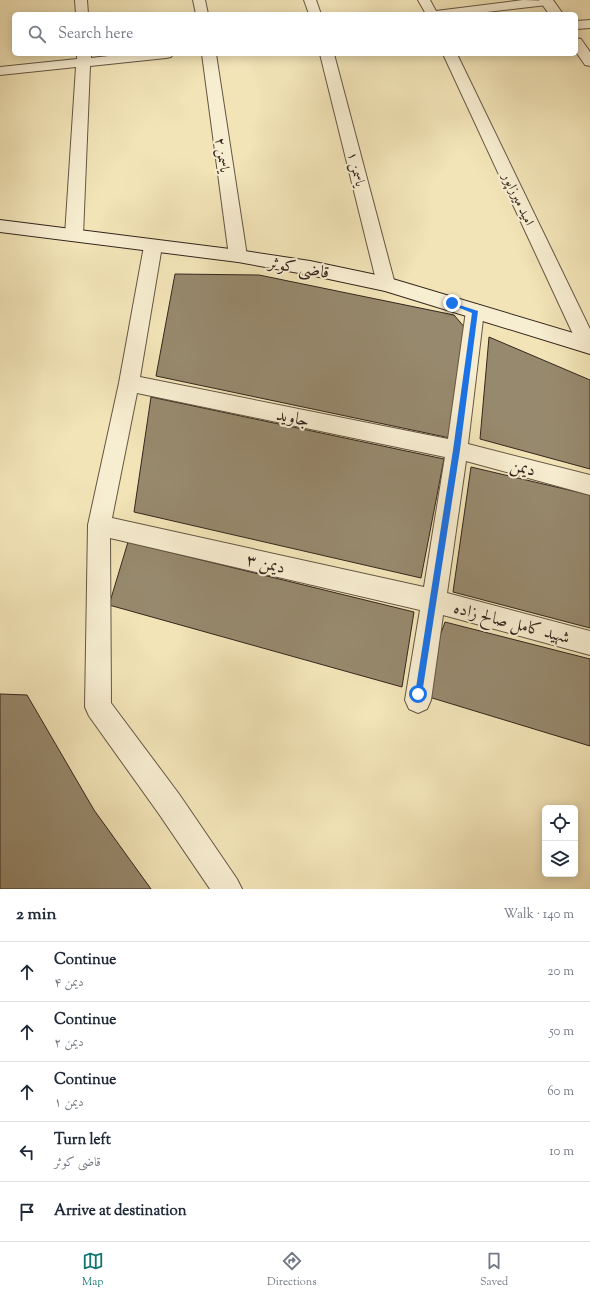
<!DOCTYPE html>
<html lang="en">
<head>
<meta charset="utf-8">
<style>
  :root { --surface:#fff; --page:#f2f2f3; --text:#1f2937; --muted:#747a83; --line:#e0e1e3; --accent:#0f766e }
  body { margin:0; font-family:"Sorts Mill Goudy",Amiri,serif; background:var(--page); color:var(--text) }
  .controls { position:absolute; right:12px; bottom:12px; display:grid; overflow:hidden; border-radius:6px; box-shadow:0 2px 10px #0003 }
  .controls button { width:36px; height:36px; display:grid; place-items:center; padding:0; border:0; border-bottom:1px solid var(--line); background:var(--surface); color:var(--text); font:20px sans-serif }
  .stop { position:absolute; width:12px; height:12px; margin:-9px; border:3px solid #1a73e8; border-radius:50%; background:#fff }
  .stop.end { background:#1a73e8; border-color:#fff; box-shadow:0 1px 4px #0008 }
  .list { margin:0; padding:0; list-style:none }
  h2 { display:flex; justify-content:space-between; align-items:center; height:52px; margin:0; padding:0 16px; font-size:17px }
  h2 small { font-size:13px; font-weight:400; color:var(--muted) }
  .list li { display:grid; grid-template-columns:26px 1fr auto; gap:12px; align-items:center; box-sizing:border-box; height:60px; padding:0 16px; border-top:1px solid var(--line) }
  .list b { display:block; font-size:15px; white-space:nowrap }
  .list p { margin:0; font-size:13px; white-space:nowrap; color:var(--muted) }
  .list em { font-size:13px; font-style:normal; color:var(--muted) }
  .icon { flex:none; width:22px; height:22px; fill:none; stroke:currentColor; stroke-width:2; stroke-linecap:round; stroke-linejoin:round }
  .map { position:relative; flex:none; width:590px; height:889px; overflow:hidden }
  .search { position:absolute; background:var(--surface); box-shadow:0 2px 10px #0003; left:12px; right:12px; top:12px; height:44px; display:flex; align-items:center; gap:10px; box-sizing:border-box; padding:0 14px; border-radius:6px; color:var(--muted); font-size:15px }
  .sheet { height:352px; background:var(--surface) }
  nav { display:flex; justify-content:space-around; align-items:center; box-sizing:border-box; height:56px; border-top:1px solid var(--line); background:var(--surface); font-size:11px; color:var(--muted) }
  nav a { display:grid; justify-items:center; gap:2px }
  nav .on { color:var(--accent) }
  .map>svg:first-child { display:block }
  .building { fill:#97896d; stroke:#34261d }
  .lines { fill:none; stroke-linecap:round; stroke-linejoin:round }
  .minor-casing { stroke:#645644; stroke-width:2 }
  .tertiary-casing { stroke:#645644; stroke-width:2 }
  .secondary-casing { stroke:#34261d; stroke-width:2 }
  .minor { fill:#f7edd0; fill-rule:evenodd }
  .tertiary { fill:#f7edd0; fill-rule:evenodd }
  .secondary { fill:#f7edd0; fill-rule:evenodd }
  .route { fill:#1a73e8 }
  .labels { text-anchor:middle; stroke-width:4; stroke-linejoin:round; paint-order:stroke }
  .far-street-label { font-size:14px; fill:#34261d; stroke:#f7edd0 }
  .street-label { font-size:17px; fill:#34261d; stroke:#f7edd0 }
</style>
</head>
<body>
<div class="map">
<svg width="590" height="889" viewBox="0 0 590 889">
  <rect width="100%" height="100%" fill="#f2e4b7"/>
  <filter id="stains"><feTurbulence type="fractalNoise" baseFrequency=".005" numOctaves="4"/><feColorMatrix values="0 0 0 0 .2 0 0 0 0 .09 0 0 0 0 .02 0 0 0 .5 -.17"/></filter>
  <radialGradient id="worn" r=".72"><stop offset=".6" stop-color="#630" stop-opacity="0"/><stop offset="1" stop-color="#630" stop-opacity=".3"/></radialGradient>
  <g class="building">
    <path d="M175,274l84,1 195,40 12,14 -16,109 -294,-62z"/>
    <path d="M489,337l101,43v89l-110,-30z"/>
    <path d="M151,397l293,62 -23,119 -287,-66z"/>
    <path d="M471,467l119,28v133l-137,-36z"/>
    <path d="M128,542l286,70 -12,75 -293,-82z"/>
    <path d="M445,622l145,37v87l-171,-52z"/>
    <path d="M0,694l27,1 67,115 57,79h-151z"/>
  </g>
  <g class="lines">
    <g class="minor-casing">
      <g id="minor">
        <path d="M75,0h12l1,14h-12z"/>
        <path d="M193,0h12l3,14h-12z"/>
        <path d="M304,0h12l5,14h-12z"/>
        <path d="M418,0h12l6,11 87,-11 30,1 -6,4 -77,9h-44z"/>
        <path d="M590,20v8l-14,1v-8z"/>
        <path d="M77,54h14v4l35,-4h47l-2,3 -5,1 -76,8 -7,169 -3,4 -6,2 -6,-2 -3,-4 11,-168 -76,8v-8l77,-8z"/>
        <path d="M202,54h14l31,202 -3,4 -6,2 -6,-2 -3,-4z"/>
        <path d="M320,54h14l61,230 -3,5 -6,2 -6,-2 -3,-5z"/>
        <path d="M443,54h14l133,275v23l-9,-2 -3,-5z"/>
        <path d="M153,240l6,2 3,4 -22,131 308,62 18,-128 2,-5 7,-2 7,2 2,5 -16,133 122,31v20l-124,-34 -19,132 143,38v24l-147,-40 -12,85 -4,9 -9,4 -9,-4 -4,-9 15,-90 -310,-72 1,165 68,91 58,85 5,10h-32l-51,-75 -70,-98 -4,-9 3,-182 31,-142 25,-137 3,-4zM137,393l308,64 -21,130 -312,-69z"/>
      </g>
    </g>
    <g class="tertiary-casing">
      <g id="tertiary">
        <path d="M539,0h14l10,14h-14z"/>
        <path d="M576,38l5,1 9,13v14l-5,-1 -9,-13z"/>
      </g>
    </g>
    <g class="secondary-casing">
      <path id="secondary" d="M0,220l238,30 72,11 76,16 204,61v16l-205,-63 -75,-16 -72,-13 -238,-30z"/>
    </g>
    <use href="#minor" class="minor"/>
    <use href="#tertiary" class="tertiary"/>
    <use href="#secondary" class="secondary"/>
  </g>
  <path class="route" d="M450,302l28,9 -18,139 -38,244 -4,4 -3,-4 38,-244 19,-137 -22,-9z"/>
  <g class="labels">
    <g class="far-street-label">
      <text transform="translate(223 155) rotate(82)" y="5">یاسمن ۲</text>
      <text transform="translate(357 169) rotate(76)" y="5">یاسمن ۱</text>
      <text transform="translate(519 199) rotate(65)" y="5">امید میرزاپور</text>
    </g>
    <g class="street-label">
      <text transform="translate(299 267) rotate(10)" y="6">قاضی کوثر</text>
      <text transform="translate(293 417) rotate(12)" y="6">جاوید</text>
      <text transform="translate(523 467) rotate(14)" y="6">دیمن</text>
      <text transform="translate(266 563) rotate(13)" y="6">دیمن ۳</text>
      <text transform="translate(512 622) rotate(15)" y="6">شهید کامل صالح زاده</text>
    </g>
  </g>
  <rect width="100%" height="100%" filter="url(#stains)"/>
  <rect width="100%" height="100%" fill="url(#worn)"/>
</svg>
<div class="controls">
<button><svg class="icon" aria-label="locate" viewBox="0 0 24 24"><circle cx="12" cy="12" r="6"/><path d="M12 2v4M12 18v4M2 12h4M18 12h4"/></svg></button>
<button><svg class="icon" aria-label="layers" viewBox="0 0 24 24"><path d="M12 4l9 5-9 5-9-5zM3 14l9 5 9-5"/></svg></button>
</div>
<div class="stop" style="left:418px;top:694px"></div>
<div class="stop end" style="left:452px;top:303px"></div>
<div class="search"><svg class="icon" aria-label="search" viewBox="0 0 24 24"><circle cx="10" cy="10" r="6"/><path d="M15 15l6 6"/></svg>Search here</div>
</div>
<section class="sheet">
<h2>2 min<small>Walk · 140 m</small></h2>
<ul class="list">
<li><svg class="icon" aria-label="ahead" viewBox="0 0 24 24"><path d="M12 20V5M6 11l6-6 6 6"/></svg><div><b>Continue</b><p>دیمن ۴</p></div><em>20 m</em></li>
<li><svg class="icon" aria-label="ahead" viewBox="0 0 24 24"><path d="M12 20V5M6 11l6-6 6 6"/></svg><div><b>Continue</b><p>دیمن ۲</p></div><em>50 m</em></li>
<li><svg class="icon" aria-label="ahead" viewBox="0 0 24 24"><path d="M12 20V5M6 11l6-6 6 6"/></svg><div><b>Continue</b><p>دیمن ۱</p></div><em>60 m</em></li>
<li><svg class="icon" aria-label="left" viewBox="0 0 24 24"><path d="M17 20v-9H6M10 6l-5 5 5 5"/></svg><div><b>Turn left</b><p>قاضی کوثر</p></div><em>10 m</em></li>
<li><svg class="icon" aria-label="arrive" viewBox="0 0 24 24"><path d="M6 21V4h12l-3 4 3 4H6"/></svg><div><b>Arrive at destination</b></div></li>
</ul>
</section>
<nav>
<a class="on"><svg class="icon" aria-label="map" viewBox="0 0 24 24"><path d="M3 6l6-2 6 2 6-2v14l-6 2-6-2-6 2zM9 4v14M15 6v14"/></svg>Map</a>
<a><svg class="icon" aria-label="directions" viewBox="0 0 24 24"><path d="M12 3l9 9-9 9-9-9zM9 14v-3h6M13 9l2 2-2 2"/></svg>Directions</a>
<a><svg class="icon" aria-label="saved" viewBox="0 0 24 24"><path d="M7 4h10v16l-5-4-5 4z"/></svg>Saved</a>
</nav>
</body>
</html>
